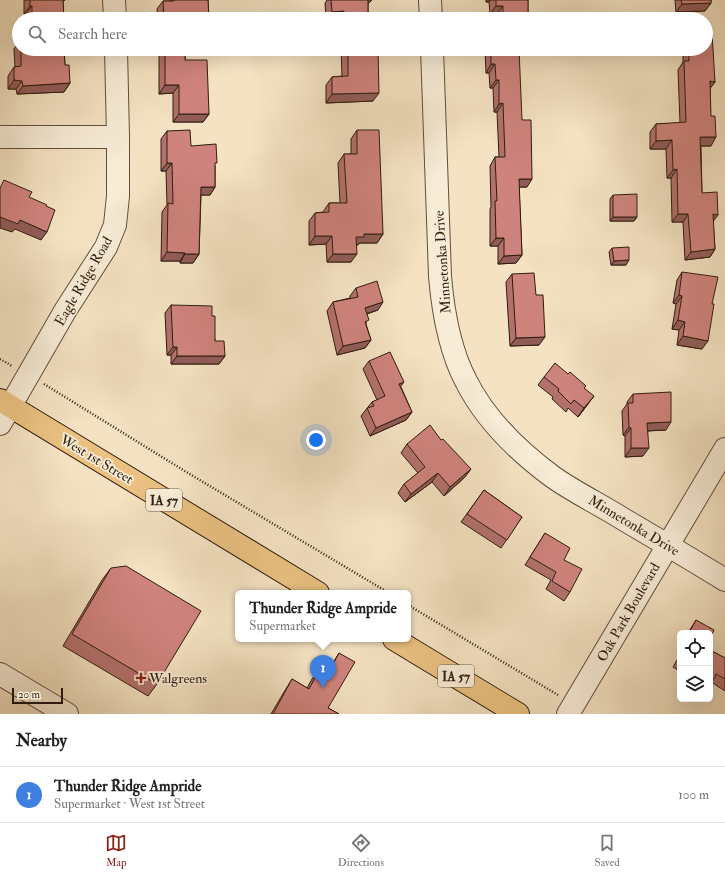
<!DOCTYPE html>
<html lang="en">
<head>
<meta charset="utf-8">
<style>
  :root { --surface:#fff; --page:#f2f2f2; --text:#222; --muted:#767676; --line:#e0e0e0; --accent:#8f2418 }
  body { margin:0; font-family:"IM FELL Double Pica",serif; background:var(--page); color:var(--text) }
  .controls { position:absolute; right:12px; bottom:12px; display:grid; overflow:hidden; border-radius:6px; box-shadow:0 4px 16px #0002 }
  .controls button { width:36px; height:36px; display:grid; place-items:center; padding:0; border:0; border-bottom:1px solid var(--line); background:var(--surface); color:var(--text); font:20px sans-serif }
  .scale { position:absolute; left:12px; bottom:10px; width:51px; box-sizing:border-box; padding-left:4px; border:2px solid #2f1c0f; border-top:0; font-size:11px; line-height:14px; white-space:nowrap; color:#2f1c0f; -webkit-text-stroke:3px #f8ecd7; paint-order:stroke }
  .you { position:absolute; left:316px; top:440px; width:14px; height:14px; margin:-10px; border:3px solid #fff; border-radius:50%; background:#1a73e8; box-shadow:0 0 0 6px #1a73e833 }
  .badge { display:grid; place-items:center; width:26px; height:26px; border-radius:50%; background:var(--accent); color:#fff; font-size:13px; font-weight:700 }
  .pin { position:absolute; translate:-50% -33px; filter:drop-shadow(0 1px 2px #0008) }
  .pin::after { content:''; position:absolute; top:21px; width:14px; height:12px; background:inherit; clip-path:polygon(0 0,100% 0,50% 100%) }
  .popup { position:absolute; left:235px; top:590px; width:176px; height:52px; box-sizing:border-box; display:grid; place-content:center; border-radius:6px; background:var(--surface); filter:drop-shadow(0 1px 3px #0005); font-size:13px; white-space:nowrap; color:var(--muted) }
  .popup b { font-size:15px; color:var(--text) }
  .popup::after { content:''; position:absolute; left:50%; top:100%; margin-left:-8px; border:8px solid transparent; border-top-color:var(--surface) }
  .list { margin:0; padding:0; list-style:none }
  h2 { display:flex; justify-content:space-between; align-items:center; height:52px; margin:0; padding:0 16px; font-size:17px }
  h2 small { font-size:13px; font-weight:400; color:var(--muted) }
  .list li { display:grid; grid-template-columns:26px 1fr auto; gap:12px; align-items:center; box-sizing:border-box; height:56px; padding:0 16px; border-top:1px solid var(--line) }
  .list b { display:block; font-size:15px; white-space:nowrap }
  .list p { margin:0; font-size:13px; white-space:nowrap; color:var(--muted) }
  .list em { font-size:13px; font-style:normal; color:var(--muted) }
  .icon { flex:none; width:22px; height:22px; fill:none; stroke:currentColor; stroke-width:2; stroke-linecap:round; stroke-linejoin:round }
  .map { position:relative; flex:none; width:725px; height:714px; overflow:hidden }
  .search { position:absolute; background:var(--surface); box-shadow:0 4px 16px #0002; left:12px; right:12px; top:12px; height:44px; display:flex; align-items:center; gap:10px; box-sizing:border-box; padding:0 14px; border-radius:22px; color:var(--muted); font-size:15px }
  .sheet { height:108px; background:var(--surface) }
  nav { display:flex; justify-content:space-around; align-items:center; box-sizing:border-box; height:56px; border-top:1px solid var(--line); background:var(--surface); font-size:11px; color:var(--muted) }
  nav a { display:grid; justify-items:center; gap:2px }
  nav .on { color:var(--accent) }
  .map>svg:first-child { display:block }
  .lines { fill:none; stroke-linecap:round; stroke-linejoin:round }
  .minor-casing { stroke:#604e3c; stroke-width:24 }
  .major-casing { stroke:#2f1c0f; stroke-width:24 }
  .path { stroke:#2f1c0f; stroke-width:2.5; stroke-dasharray:1 2; stroke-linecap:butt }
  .minor { stroke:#f8ecd7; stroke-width:22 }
  .major { stroke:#eac181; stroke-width:22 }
  .wall { fill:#b2716c; stroke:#2f1c0f }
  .shaded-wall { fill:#915c58; stroke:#2f1c0f }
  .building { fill:#cf837d; stroke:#2f1c0f }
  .poi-dot { fill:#8f2418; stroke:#f8ecd7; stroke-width:1.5 }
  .labels { text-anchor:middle; stroke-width:3.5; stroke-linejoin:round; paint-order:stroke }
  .shield { fill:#f8ecd7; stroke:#6b5a4b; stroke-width:1 }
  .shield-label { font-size:13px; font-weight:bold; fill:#2f1c0f }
  .street-label { font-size:14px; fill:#2f1c0f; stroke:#f8ecd7 }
  .poi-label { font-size:14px; fill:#2f1c0f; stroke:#f8ecd7; text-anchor:start }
</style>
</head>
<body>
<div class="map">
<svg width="725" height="714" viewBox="0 0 725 714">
  <rect width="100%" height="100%" fill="#f4e2c2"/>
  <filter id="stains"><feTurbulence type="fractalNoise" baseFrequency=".005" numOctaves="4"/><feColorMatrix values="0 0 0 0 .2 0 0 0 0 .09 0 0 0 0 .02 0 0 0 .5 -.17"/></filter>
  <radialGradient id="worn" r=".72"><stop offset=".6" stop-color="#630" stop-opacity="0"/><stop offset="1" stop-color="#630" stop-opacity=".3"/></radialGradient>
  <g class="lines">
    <g class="minor-casing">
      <g id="minor">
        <path d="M114,0l1,19"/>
        <path d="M430,0l1,19"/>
        <path d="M432,49l8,227c3,36 9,73 26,105 19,38 53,71 87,96 21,15 48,28 70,42 34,20 68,40 102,61"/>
        <path d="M0,137h118"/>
        <path d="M0,424l65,-113 41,-64 9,-22 3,-29v-59l-2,-88"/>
        <path d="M0,674l67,40"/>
        <path d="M568,714l157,-265"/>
      </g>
    </g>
    <g class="major-casing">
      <g id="major">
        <path d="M0,400l318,193"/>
        <path d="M394,639l124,75"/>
      </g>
    </g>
    <g class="path">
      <path d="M0,359l12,7"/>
      <path d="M44,384l144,89 201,120"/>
      <path d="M408,605l150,90"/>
    </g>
    <use href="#minor" class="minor"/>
    <use href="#major" class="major"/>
  </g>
  <g class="wall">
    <path d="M24,0h41l-2,2 1,17h-38v-5h-2z"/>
    <path d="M170,0h38l1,19h-51l-1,-10 6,-8h7z"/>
    <path d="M327,0h45l-3,3h-1v16h-42l-1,-16z"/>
    <path d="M486,0h42v19h-31v-5h-7l-1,-12h-3z"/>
    <path d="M675,0h36v3l-6,8 -29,1z"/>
    <path d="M19,42v7h45l1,16 5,18 -6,9 -47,2 -1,-5h-8v-13l6,-9h1l-1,-18z"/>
    <path d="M159,49h26v11l24,54 -6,8h-30v-29l-14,1z"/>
    <path d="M341,49h37l-5,52 -47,2v-18l6,-8 10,-1z"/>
    <path d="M485,49h6l31,71 5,67h-8l3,68 -6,8 -18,1v-18h-8v-37l1,-2 -1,-41 5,-9h4l-2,-45h-3l-1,-24h-3l-1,-15h-3l-1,-23z"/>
    <path d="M683,49h23l9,33 -5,6 1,58h-10l1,47 11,28 2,28 -5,8 -25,3 -2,-38h-11l-1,-44h-4l-1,-29h-16v-17l6,-8 24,-1 -2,-53 5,-8z"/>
    <path d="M357,130l26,104 -6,9h-18l-1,2h-2l-5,17h-24l-1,-18 -17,1v-24l6,-8 8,-1 6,-9h11l-2,-40 6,-9h7v-15z"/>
    <path d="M167,131l24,15 24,19v22l-5,8h-9l-2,59 -6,9h-13v-2h-19l1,-49 5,-7 -1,-34h-5v-32z"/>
    <path d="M613,195l24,22 -3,4h-24v-22z"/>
    <path d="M612,248l14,17h-15l-2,-13z"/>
    <path d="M682,272l20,77 -25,-4 2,-15 -7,-1 4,-25 -3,-1 4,-23z"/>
    <path d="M512,274l27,71 -29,1 -4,-64z"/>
    <path d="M356,288l22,22 -11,4 -1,10 5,16 -6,8 -28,7 -10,-44 6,-9 17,-4v-2z"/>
    <path d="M171,305l41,11 3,25 10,15 -6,8h-48v-9h-4l-2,-42z"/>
    <path d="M369,361l32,26 11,25 -6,8 -36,16 -9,-20 11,-14 5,-2 -14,-31z"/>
    <path d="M544,377l40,11 4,16 -10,13 -10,-9 -2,4 -14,-13 1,-2 -15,-12z"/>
    <path d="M633,394l33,36 -18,1 -5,25 -18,1v-21l-2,-1 -1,-24 5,-7v-2z"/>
    <path d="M407,444l58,33 -21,19 -12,-14 -27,20 -7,-9 6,-9 14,-11 -17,-20z"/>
    <path d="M484,490l38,27 -21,31 -40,-26z"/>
    <path d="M545,533l19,27 6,32 -6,9 -18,-12 5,-9 -26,-15z"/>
    <path d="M111,568l46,116 -9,12 -85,-50 39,-66z"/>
    <path d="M696,620l14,13h-22z"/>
    <path d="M710,650l15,8v33l-14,-9 -1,2z"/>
    <path d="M339,653l-11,55 11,6h-68l13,-22 8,-13 15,9 5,-9 9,-12 7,4z"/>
    <path d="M680,655v16l-7,-4z"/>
  </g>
  <g class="shaded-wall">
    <path d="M364,0h8l-3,3 -7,1z"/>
    <path d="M487,0h4l-2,2h-3z"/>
    <path d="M711,3l-6,8 -29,1 6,-8z"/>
    <path d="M30,6h2l-6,8h-2z"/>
    <path d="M496,6h7l-6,8h-7z"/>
    <path d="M344,11l-6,8h-11l5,-7z"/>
    <path d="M491,64h4l-6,9h-3z"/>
    <path d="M14,80l8,1 -6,8h-8z"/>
    <path d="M496,80h3l-6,8h-3z"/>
    <path d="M710,81l5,1 -6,8z"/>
    <path d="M70,83l-6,9 -47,2 6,-8z"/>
    <path d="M165,85h14l-6,8 -14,1z"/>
    <path d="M379,93l-6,8 -47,2 6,-9z"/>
    <path d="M503,103l-6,9h-3l5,-8z"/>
    <path d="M179,114h30l-6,8h-30z"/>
    <path d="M700,137h16l-5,9h-16z"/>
    <path d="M672,140l-6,9h-16l6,-8z"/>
    <path d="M167,163h5l-6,8h-5z"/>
    <path d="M677,169l-6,9h-4l6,-8z"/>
    <path d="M519,179h13l-5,8h-14z"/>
    <path d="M201,187h14l-5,8h-14z"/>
    <path d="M678,214h10l-5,8h-11z"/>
    <path d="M713,214l5,1 -6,8z"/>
    <path d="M0,217l20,3 27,12 -6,8 -26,-11 -3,3 -12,-4z"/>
    <path d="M613,217h24l-3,4h-24z"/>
    <path d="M364,234h19l-6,9h-18l-1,2h-8l6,-8z"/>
    <path d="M315,236h17l-6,8 -17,1z"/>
    <path d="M496,238h8l-6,8h-8z"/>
    <path d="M715,249l-5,8 -25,3 6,-8z"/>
    <path d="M167,252l18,1 -5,8h-19z"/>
    <path d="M185,254h14l-6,9h-13z"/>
    <path d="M333,254h24l-6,8h-24z"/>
    <path d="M522,255l-6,8 -18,1 6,-8z"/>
    <path d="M629,260l-3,5h-15l3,-4z"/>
    <path d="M679,295l3,1 -6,8 -3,-1z"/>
    <path d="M383,302l-5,8 -19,6 6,-8z"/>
    <path d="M678,320l7,2 -6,8 -7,-1z"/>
    <path d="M683,336l25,5 -6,8 -25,-4z"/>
    <path d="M545,337l-6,8 -29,1 6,-8z"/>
    <path d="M371,340l-6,8 -28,7 6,-9z"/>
    <path d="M173,347h4l-6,8h-4z"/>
    <path d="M177,356h48l-6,8h-48z"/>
    <path d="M404,382l-6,8 1,-6z"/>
    <path d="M594,396l-6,8 -10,13 6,-9z"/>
    <path d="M412,412l-6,8 -36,16 6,-8z"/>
    <path d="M671,422l-5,8 -24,1 5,-8z"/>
    <path d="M629,427l2,1 -6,8 -2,-1z"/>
    <path d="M631,448h18l-6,8 -18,1z"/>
    <path d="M471,469l-6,8 -21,19 6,-9z"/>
    <path d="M438,473l-6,9 -27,20 6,-8z"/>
  </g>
  <g class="building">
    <path d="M30,0h33l1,19h-32v-13h-2z"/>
    <path d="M174,0h34l1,19h-45l-1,-18h11z"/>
    <path d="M331,0h37v19h-24v-8l-12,1z"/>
    <path d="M496,0h32v19h-25v-13h-7z"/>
    <path d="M681,0h30v3l-29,1z"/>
    <path d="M706,33h6l3,49 -5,-1 1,35h4l1,21h-16l2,56 15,-1 1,23 -5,-1 2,35 -24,3 -3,-38h-10l-1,-45 -4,1 -1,-30 -16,1v-17l30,-2 -2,-61h5v-12h17z"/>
    <path d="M21,49h43l1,16h4l1,18 -47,3 -1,-5 -8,-1v-13l7,-1z"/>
    <path d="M165,49h20v11h22l2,54h-30v-29h-14z"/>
    <path d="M348,49h30l1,44 -47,1v-17l16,-1z"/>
    <path d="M491,49h28l3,71h9l1,59h-13l3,76 -18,1v-18h-8l-1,-37h2l-2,-44h10l-2,-54 -4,1v-24h-3l-1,-16h-4z"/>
    <path d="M190,130l1,16 25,-2 1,19h-2v24h-14l-2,67h-14v-1l-18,-1 1,-49 5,1 -1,-41h-5v-32z"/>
    <path d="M357,130h22l4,104h-19v3h-8l1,17h-24l-1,-18h-17v-23l14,-1v-9h18l-3,-49h13z"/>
    <path d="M4,180l28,12 -3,5 18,8 -1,1 9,4 -8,22 -27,-12 -2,4 -18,-7v-29z"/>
    <path d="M637,194v23h-24v-22z"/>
    <path d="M629,247v13l-15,1 -2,-13z"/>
    <path d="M682,272l36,5 -6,27h2l-6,37 -25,-5 2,-14 -7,-2 4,-24 -3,-1z"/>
    <path d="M534,273l2,22h7l2,42 -29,1 -4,-64z"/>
    <path d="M377,281l6,21 -18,6 4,12 -4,2 6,18 -28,6 -10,-44 25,-5 -2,-9z"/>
    <path d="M171,305l41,1v10h3v25h9l1,15h-48v-9h-4z"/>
    <path d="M390,352l14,30 -5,2 13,28 -36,16 -9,-20 7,-2 -2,-4 13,-6 -16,-35z"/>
    <path d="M555,363l13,11 2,-2 16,14 -2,2 10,8 -10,12 -10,-8 -3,4 -13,-13 1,-2 -15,-12z"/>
    <path d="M671,392v30l-24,1 2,25h-18v-20l-2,-1 -1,-24h5v-9z"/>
    <path d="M430,425l11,15 2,-1 28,30 -21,18 -12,-14 -27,21 -7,-10 21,-17 -18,-23z"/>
    <path d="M484,490l38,27 -15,23 -40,-26z"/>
    <path d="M545,533l25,15 -6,12 18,9 -12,23 -18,-11 4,-9 -26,-15z"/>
    <path d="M126,566l75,45 -44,73 -85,-50 39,-66z"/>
    <path d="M696,620l18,10 -4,9v-6h-21z"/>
    <path d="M710,650l15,8v21l-9,-5 -2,5 -4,-2z"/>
    <path d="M339,653l16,9 -27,46 11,6h-66l19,-35 17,10 12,-22 8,4z"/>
  </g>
  <path class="poi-dot" d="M139 672h4v4h4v4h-4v4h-4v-4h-4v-4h4z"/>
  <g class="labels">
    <g class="shield">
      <rect x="146" y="489" width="36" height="22" rx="3"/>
      <rect x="438" y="665" width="36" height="22" rx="3"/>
    </g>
    <g class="shield-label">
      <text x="164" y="505">IA 57</text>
      <text x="456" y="681">IA 57</text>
    </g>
    <g class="street-label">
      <text transform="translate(442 262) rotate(-94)" y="5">Minnetonka Drive</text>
      <text transform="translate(83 281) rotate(-60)" y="5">Eagle Ridge Road</text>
      <text transform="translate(97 459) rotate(31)" y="5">West 1st Street</text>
      <text transform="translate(634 525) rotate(31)" y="5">Minnetonka Drive</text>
      <text transform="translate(628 612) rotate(-60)" y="5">Oak Park Boulevard</text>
    </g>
    <g class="poi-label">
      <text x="149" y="683">Walgreens</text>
    </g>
  </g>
  <rect width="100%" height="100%" filter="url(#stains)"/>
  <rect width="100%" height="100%" fill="url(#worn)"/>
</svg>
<div class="controls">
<button><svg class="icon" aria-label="locate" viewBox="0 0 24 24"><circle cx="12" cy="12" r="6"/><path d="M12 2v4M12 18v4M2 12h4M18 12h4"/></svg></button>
<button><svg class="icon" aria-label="layers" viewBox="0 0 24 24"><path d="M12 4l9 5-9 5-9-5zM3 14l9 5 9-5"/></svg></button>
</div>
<div class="scale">20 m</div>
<div class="you"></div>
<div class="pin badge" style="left:323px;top:688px;background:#3f7fe0">1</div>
<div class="popup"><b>Thunder Ridge Ampride</b>Supermarket</div>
<div class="search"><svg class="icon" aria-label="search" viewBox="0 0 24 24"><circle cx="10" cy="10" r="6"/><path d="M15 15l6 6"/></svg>Search here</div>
</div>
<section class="sheet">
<h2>Nearby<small></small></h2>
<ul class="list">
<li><span class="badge" style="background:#3f7fe0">1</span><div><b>Thunder Ridge Ampride</b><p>Supermarket · West 1st Street</p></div><em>100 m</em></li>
</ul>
</section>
<nav>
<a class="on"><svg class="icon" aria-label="map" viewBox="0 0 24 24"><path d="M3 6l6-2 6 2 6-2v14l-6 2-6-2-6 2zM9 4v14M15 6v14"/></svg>Map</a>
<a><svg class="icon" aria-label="directions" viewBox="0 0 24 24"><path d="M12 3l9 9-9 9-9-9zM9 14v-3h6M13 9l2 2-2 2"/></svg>Directions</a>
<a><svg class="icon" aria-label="saved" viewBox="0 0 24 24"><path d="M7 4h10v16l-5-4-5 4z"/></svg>Saved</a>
</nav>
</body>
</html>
